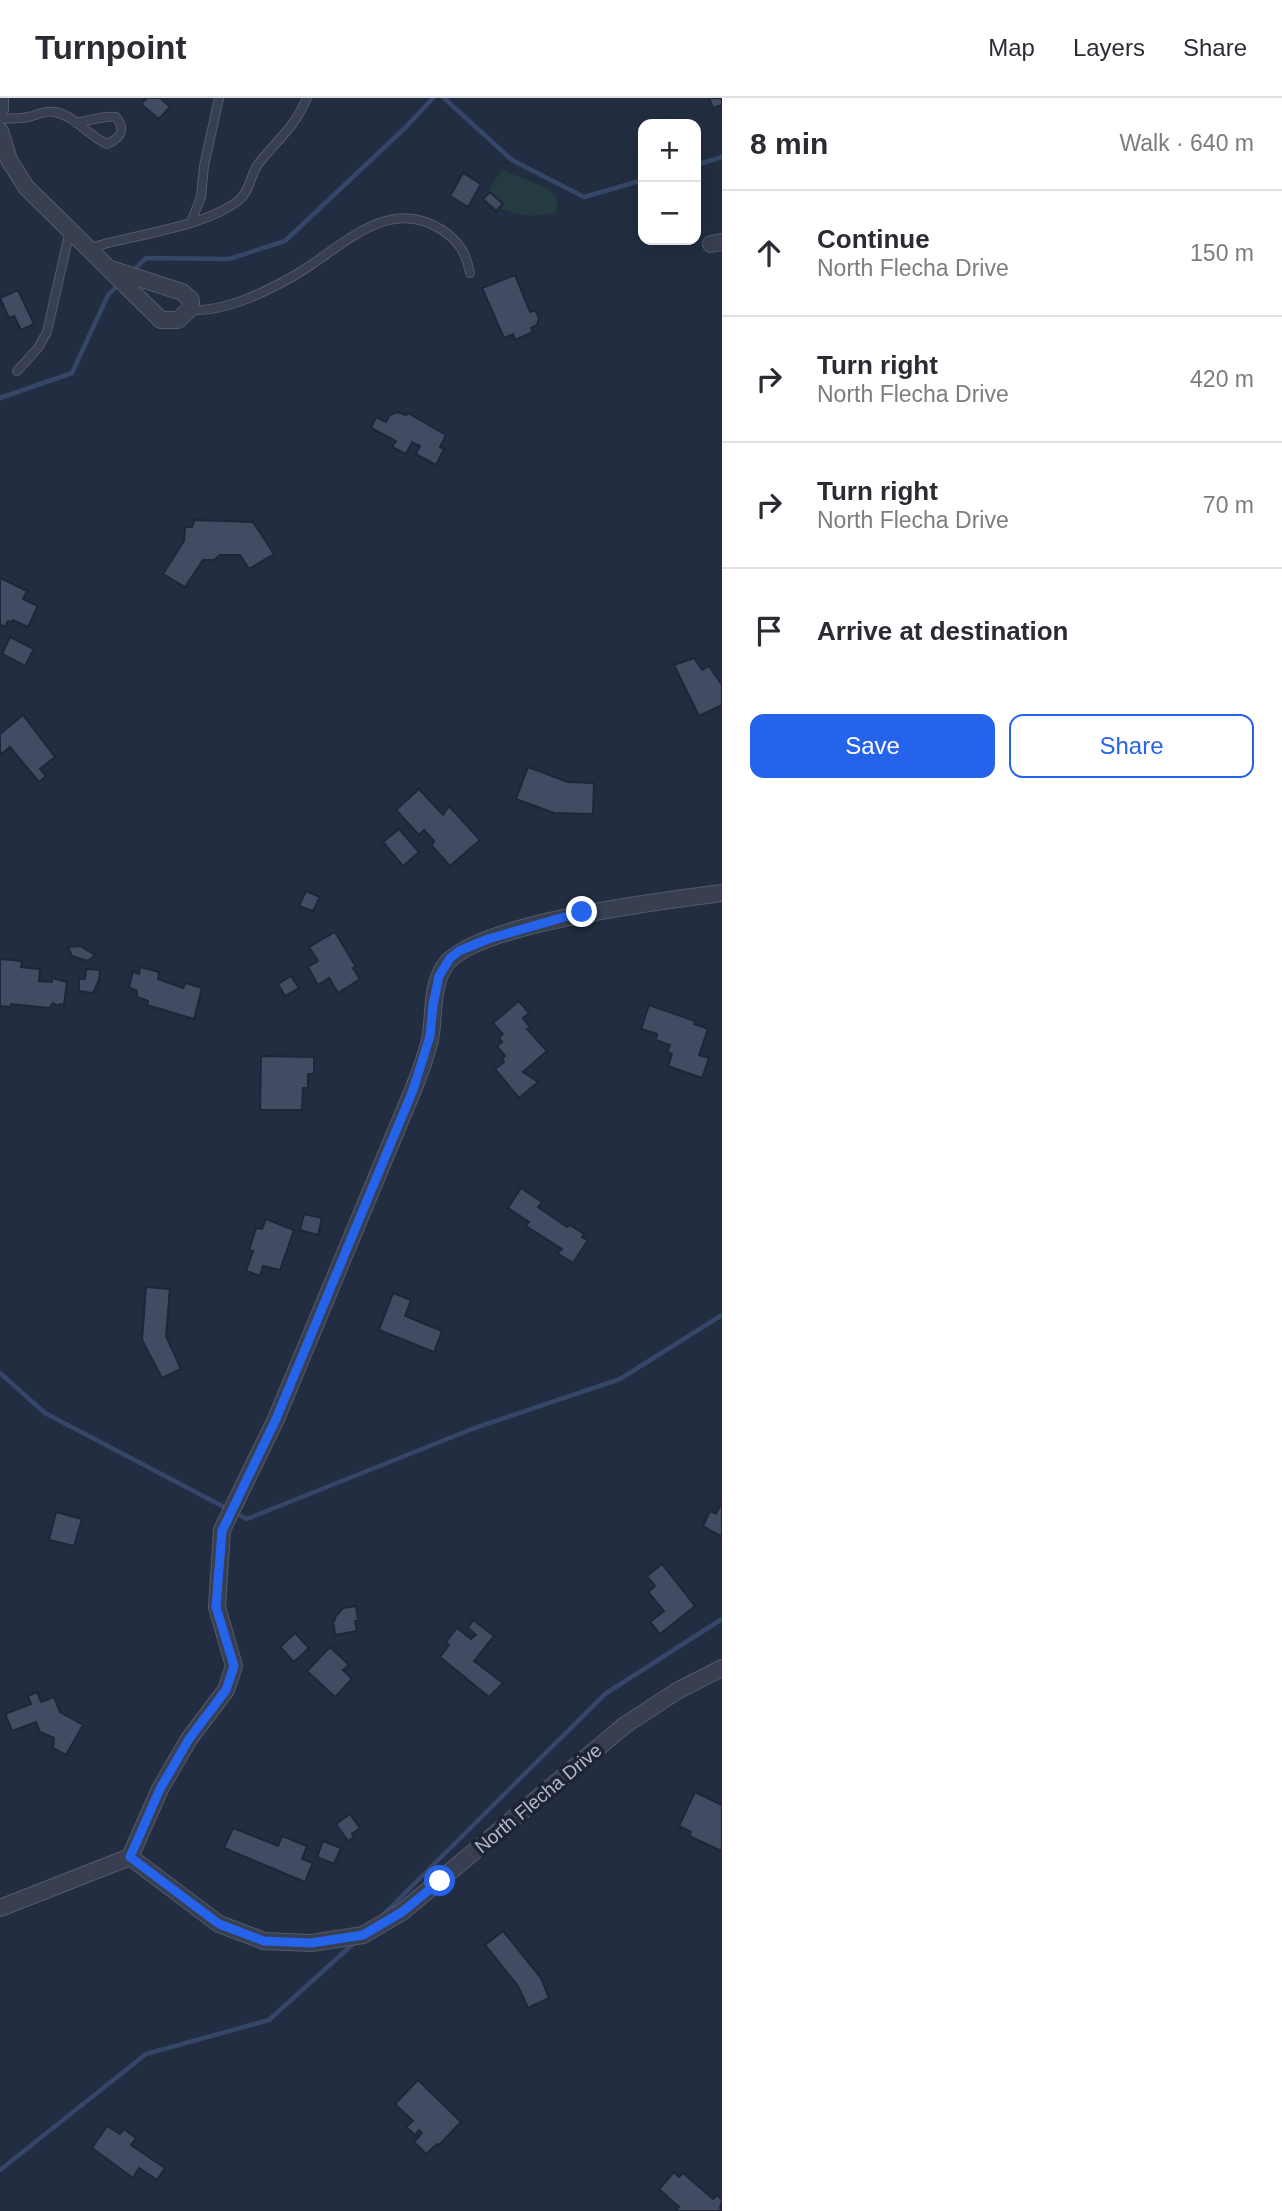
<!DOCTYPE html>
<html lang="en">
<head>
<meta charset="utf-8">
<style>
  :root { --surface:#fff; --page:#f2f2f3; --text:#2b2b33; --muted:#7c7c81; --line:#e1e1e2; --accent:#2563eb }
  body { margin:0; font-family:Arial,sans-serif; background:var(--page); color:var(--text) }
  .controls { position:absolute; right:21px; top:21px; display:grid; overflow:hidden; border-radius:14px; box-shadow:0 7px 28px #0002 }
  .controls button { width:63px; height:63px; display:grid; place-items:center; padding:0; border:0; border-bottom:2px solid var(--line); background:var(--surface); color:var(--text); font:35px sans-serif }
  .stop { position:absolute; width:21px; height:21px; margin:-16px; border:5px solid #2563eb; border-radius:50%; background:#fff }
  .stop.end { background:#2563eb; border-color:#fff; box-shadow:0 2px 7px #0008 }
  .list { margin:0; padding:0; list-style:none }
  h2 { display:flex; justify-content:space-between; align-items:center; height:91px; margin:0; padding:0 28px; font-size:30px }
  h2 small { font-size:23px; font-weight:400; color:var(--muted) }
  .list li { display:grid; grid-template-columns:46px 1fr auto; gap:21px; align-items:center; box-sizing:border-box; height:126px; padding:0 28px; border-top:2px solid var(--line) }
  .list b { display:block; font-size:26px; white-space:nowrap }
  .list p { margin:0; font-size:23px; white-space:nowrap; color:var(--muted) }
  .list em { font-size:23px; font-style:normal; color:var(--muted) }
  .actions { display:flex; gap:14px; padding:21px 28px }
  .actions a { flex:1; padding:16px 0; border:2px solid var(--accent); border-radius:14px; text-align:center; font-size:24px; color:var(--accent) }
  .actions .main { background:var(--accent); color:#fff }
  .icon { flex:none; width:38px; height:38px; fill:none; stroke:currentColor; stroke-width:2; stroke-linecap:round; stroke-linejoin:round }
  .map { position:relative; flex:none; width:722px; height:2113px; overflow:hidden }
  header { display:flex; align-items:center; gap:42px; box-sizing:border-box; height:98px; padding:0 35px; background:var(--surface); border-bottom:2px solid var(--line) }
  header strong { font-size:33px }
  nav { display:flex; gap:38px; margin-inline-start:auto; font-size:24px }
  main { display:flex }
  aside { flex:1; background:var(--surface) }
  .map>svg:first-child { display:block }
  .green { fill:#253b42 }
  .lines { fill:none; stroke-linecap:round; stroke-linejoin:round }
  .stream { stroke:#354669; stroke-width:4.5 }
  .building { fill:#414c63; stroke:#1e2637; stroke-width:2 }
  .service-casing { stroke:#525a6b; stroke-width:10 }
  .minor-casing { stroke:#525a6b; stroke-width:18 }
  .service { stroke:#373f50; stroke-width:8 }
  .minor { stroke:#373f50; stroke-width:16 }
  .route { stroke:#2563eb; stroke-width:9 }
  .labels { text-anchor:middle; stroke-width:7; stroke-linejoin:round; paint-order:stroke }
  .street-label { font-size:19px; fill:#b3bacb; stroke:#1c2435 }
</style>
</head>
<body>
<header>
<strong>Turnpoint</strong>
<nav><a>Map</a><a>Layers</a><a>Share</a></nav>
</header>
<main>
<div class="map">
<svg width="722" height="2113" viewBox="0 0 722 2113">
  <rect width="100%" height="100%" fill="#232d41"/>
  <path class="green" d="M502,72l45,18 10,11v13c-26,8 -53,2 -74,-14z"/>
  <g class="lines">
    <g class="stream">
      <path d="M444,0l68,62 72,37 59,-17"/>
      <path d="M696,67l26,-8"/>
      <path d="M133,173l13,-13 83,1 56,-18 121,-114 27,-29"/>
      <path d="M0,300l72,-25 36,-78 11,-11"/>
      <path d="M0,1275l45,40 202,106 225,-90 148,-50 102,-64"/>
      <path d="M381,1819l224,-223 117,-75"/>
      <path d="M0,2072l146,-116 123,-34 85,-77"/>
    </g>
  </g>
  <g class="building">
    <path d="M144,0h16l10,9 -11,12 -18,-15 5,-5z"/>
    <path d="M709,0h13v7l-9,3z"/>
    <path d="M463,75l18,11 -13,23 -18,-11z"/>
    <path d="M490,94l13,12 -7,7 -13,-12z"/>
    <path d="M515,177l15,37 5,-2 4,8 -2,7 -6,3 2,4 -18,8 -2,-6 -9,4 -22,-50z"/>
    <path d="M18,192l16,34 -13,6 -7,-14 -5,2 -9,-20z"/>
    <path d="M397,314l9,3 2,-2 38,22 -6,12 4,2 -8,16 -20,-11 4,-8 -8,-4 -6,12 -14,-7 4,-6 -25,-13 5,-11 10,5 4,-7z"/>
    <path d="M194,422l59,2 21,32 -25,15 -9,-14h-20l-6,5h-11l-18,27 -22,-13 21,-33 1,-14h7z"/>
    <path d="M0,480l27,13 -4,8 15,7 -10,21 -15,-7 -1,2 -4,-1 -3,6 -5,-3z"/>
    <path d="M10,539l24,12 -9,17 -23,-12z"/>
    <path d="M694,560l8,12 7,-4 13,19v20l-23,11 -25,-51z"/>
    <path d="M23,617l32,42 -15,12 6,7 -7,6 -29,-35 -8,7 -2,-3v-17z"/>
    <path d="M528,669l40,15 26,1 -1,31 -39,-1 -38,-14z"/>
    <path d="M419,691l24,26 6,-9 31,34 -30,26 -18,-20 2,-5 -10,-11 -5,5 -23,-25z"/>
    <path d="M399,731l20,23 -16,14 -20,-24z"/>
    <path d="M306,793l14,6 -7,14 -14,-5z"/>
    <path d="M335,834l21,35 -3,1 7,11 -22,14 -9,-15 -11,7 -10,-18 10,-6 -9,-14z"/>
    <path d="M80,848l15,9 -7,6 -16,-5 -4,-9z"/>
    <path d="M0,861l22,2 -1,6 19,2 -1,12 13,1v-4l15,4 -3,23 -4,-1 -2,2 -5,-3 -4,5 -38,-4v3l-11,-1z"/>
    <path d="M140,869l19,5 -1,7 25,9 3,-5 16,5 -8,31 -47,-14 1,-4 -11,-4v-6l-8,-4 4,-16 6,3z"/>
    <path d="M86,871l14,1 -1,10 -6,13 -14,-2v-12h6z"/>
    <path d="M291,878l8,12 -14,8 -7,-12z"/>
    <path d="M519,903l10,12 -6,5 8,11h-4l20,22 -24,21 15,10 -19,16 -24,-29 9,-7 -2,-3 3,-3 -8,-10 5,-4 -3,-5 4,-3 -10,-11z"/>
    <path d="M649,907l46,16 -1,3 14,5 -9,26 10,3 -7,20 -34,-12 4,-12 -5,-2 3,-7 -14,-5 1,-6 -16,-5z"/>
    <path d="M261,958l53,1v17h-6v14h-5l-1,22h-42z"/>
    <path d="M521,1090l21,14 -4,5 29,20 3,-2 14,9 -2,3 6,3 -15,23 -16,-10 5,-4 -36,-23 3,-4 -21,-14z"/>
    <path d="M304,1116l18,4 -4,17 -18,-5z"/>
    <path d="M266,1121l28,11 -14,40 -17,-4 -3,10 -14,-5 7,-20 -4,-1 7,-22 6,1z"/>
    <path d="M146,1189l24,2 -4,47 15,33 -19,9 -20,-38z"/>
    <path d="M393,1195l18,7 -6,16 37,15 -8,21 -55,-22z"/>
    <path d="M722,1404v35l-19,-11 7,-15 6,3z"/>
    <path d="M56,1414l26,7 -8,27 -25,-6z"/>
    <path d="M662,1466l33,42 -35,28 -10,-12 14,-11 -16,-19 7,-6 -8,-10z"/>
    <path d="M356,1508l2,15h-3l2,10 -22,4 -2,-14 2,-1v-3l8,-9z"/>
    <path d="M473,1522l21,16 -20,25 29,22 -14,14 -49,-40 9,-12 -3,-3 11,-14 14,11 5,-4 -8,-7z"/>
    <path d="M295,1535l14,15 -15,14 -14,-15z"/>
    <path d="M330,1549l19,18 -6,5 9,9 -17,18 -28,-26z"/>
    <path d="M37,1594l4,10 13,-5 6,15 23,13 -17,30 -13,-7 1,-10 -14,-6 -4,-10 -24,9 -7,-17 26,-10 -3,-8z"/>
    <path d="M695,1694l27,13v46l-33,-15 2,-4 -12,-6z"/>
    <path d="M350,1716l10,14 -8,6 2,3 -6,4 -12,-17z"/>
    <path d="M233,1730l45,18 4,-10 25,10 -5,13 11,4 -8,19 -81,-34z"/>
    <path d="M323,1743l18,7 -7,16 -17,-7z"/>
    <path d="M503,1833l38,47 8,20 -21,10 -10,-22 -33,-41z"/>
    <path d="M418,1982l43,42 -22,23 -2,-1 -11,10 -12,-12 8,-9 -3,-3 -4,5 -9,-8 7,-6 -18,-17z"/>
    <path d="M107,2028l13,8 4,-5 12,9 -5,7 34,23 -8,12 -18,-12 -6,10 -41,-30z"/>
    <path d="M674,2074l5,5 4,-4 30,26 4,-4 5,5 -2,8 2,3h-47l4,-4 -20,-18z"/>
  </g>
  <g class="lines">
    <g class="service-casing">
      <g id="service">
        <path d="M0,21c9,-1 19,0 28,-2 9,-2 18,-7 27,-5 20,4 34,24 52,32 14,-6 19,-14 9,-27 -12,-2 -28,4 -40,6"/>
        <path d="M191,124l10,-25 3,-31 15,-68"/>
        <path d="M90,150c42,-13 116,-21 149,-48 12,-10 11,-26 20,-37 20,-25 35,-35 48,-65"/>
        <path d="M189,212c35,2 70,-15 101,-32 47,-25 95,-85 152,-48 17,11 24,23 28,43"/>
        <path d="M17,273l21,-23 9,-16 23,-102"/>
      </g>
    </g>
    <g class="minor-casing">
      <g id="minor">
        <path d="M0,12v-12"/>
        <path d="M0,33l9,29 17,27 135,133h17l13,-12v-8l-9,-8 -71,-23"/>
        <path d="M711,146l11,-2"/>
        <path d="M722,795c-53,7 -252,30 -278,74 -12,19 -10,45 -13,67 -3,19 -11,38 -18,56l-137,329 -54,111 -5,77 17,59 -8,24 -37,49 -29,50 -30,68 89,67 45,17 47,2 52,-8 39,-23 223,-187 52,-34 45,-23"/>
        <path d="M0,1810l130,-51"/>
      </g>
    </g>
    <use href="#service" class="service"/>
    <use href="#minor" class="minor"/>
  </g>
  <g class="lines">
    <path class="route" d="M440,1783l-38,31 -39,23 -52,8 -47,-2 -45,-17 -89,-67 30,-68 29,-50 37,-49 8,-24 -18,-59 6,-76 54,-112 137,-329 17,-54 3,-31 6,-29 11,-18 9,-7 29,-12 94,-27"/>
  </g>
  <g class="labels">
    <g class="street-label">
      <text transform="translate(538 1700) rotate(-40)" y="7">North Flecha Drive</text>
    </g>
  </g>
</svg>
<div class="controls">
<button>+</button>
<button>−</button>
</div>
<div class="stop" style="left:440px;top:1783px"></div>
<div class="stop end" style="left:582px;top:814px"></div>
</div>
<aside>
<h2>8 min<small>Walk · 640 m</small></h2>
<ul class="list">
<li><svg class="icon" aria-label="ahead" viewBox="0 0 24 24"><path d="M12 20V5M6 11l6-6 6 6"/></svg><div><b>Continue</b><p>North Flecha Drive</p></div><em>150 m</em></li>
<li><svg class="icon" aria-label="right" viewBox="0 0 24 24"><path d="M7 20v-9h11M14 6l5 5-5 5"/></svg><div><b>Turn right</b><p>North Flecha Drive</p></div><em>420 m</em></li>
<li><svg class="icon" aria-label="right" viewBox="0 0 24 24"><path d="M7 20v-9h11M14 6l5 5-5 5"/></svg><div><b>Turn right</b><p>North Flecha Drive</p></div><em>70 m</em></li>
<li><svg class="icon" aria-label="arrive" viewBox="0 0 24 24"><path d="M6 21V4h12l-3 4 3 4H6"/></svg><div><b>Arrive at destination</b></div></li>
</ul>
<div class="actions"><a class="main">Save</a><a>Share</a></div>
</aside>
</main>
</body>
</html>
